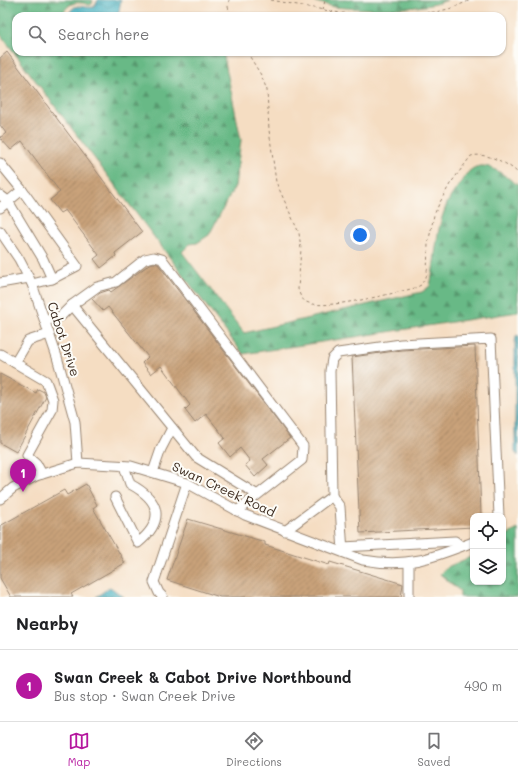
<!DOCTYPE html>
<html lang="en">
<head>
<meta charset="utf-8">
<style>
  :root { --surface:#fff; --page:#f6f6f6; --text:#202124; --muted:#757577; --line:#e0e0e0; --accent:#b5179e }
  body { margin:0; font-family:Mali,sans-serif; background:var(--page); color:var(--text) }
  .controls { position:absolute; right:12px; bottom:12px; display:grid; overflow:hidden; border-radius:8px; box-shadow:0 1px 3px #0004 }
  .controls button { width:36px; height:36px; display:grid; place-items:center; padding:0; border:0; border-bottom:1px solid var(--line); background:var(--surface); color:var(--text); font:20px sans-serif }
  .you { position:absolute; left:360px; top:235px; width:14px; height:14px; margin:-10px; border:3px solid #fff; border-radius:50%; background:#1a73e8; box-shadow:0 0 0 6px #1a73e833 }
  .badge { display:grid; place-items:center; width:26px; height:26px; border-radius:50%; background:var(--accent); color:#fff; font-size:13px; font-weight:700 }
  .pin { position:absolute; translate:-50% -33px; filter:drop-shadow(0 1px 2px #0008) }
  .pin::after { content:''; position:absolute; top:21px; width:14px; height:12px; background:inherit; clip-path:polygon(0 0,100% 0,50% 100%) }
  .list { margin:0; padding:0; list-style:none }
  h2 { display:flex; justify-content:space-between; align-items:center; height:52px; margin:0; padding:0 16px; font-size:17px }
  h2 small { font-size:13px; font-weight:400; color:var(--muted) }
  .list li { display:grid; grid-template-columns:26px 1fr auto; gap:12px; align-items:center; box-sizing:border-box; height:72px; padding:0 16px; border-top:1px solid var(--line) }
  .list b { display:block; font-size:15px; white-space:nowrap }
  .list p { margin:0; font-size:13px; white-space:nowrap; color:var(--muted) }
  .list em { font-size:13px; font-style:normal; color:var(--muted) }
  .icon { flex:none; width:22px; height:22px; fill:none; stroke:currentColor; stroke-width:2; stroke-linecap:round; stroke-linejoin:round }
  .map { position:relative; flex:none; width:518px; height:597px; overflow:hidden }
  .search { position:absolute; background:var(--surface); box-shadow:0 1px 3px #0004; left:12px; right:12px; top:12px; height:44px; display:flex; align-items:center; gap:10px; box-sizing:border-box; padding:0 14px; border-radius:12px; color:var(--muted); font-size:15px }
  .sheet { height:124px; background:var(--surface) }
  nav { display:flex; justify-content:space-around; align-items:center; box-sizing:border-box; height:56px; border-top:1px solid var(--line); background:var(--surface); font-size:11px; color:var(--muted) }
  nav a { display:grid; justify-items:center; gap:2px }
  nav .on { color:var(--accent) }
  .map>svg:first-child { display:block }
  .forest { fill:url(#forest-firs); stroke:#517252 }
  .water { fill:url(#water-waves); stroke:#3d6c6e }
  .building { fill:url(#building-hatch) }
  .lines { fill:none; stroke-linecap:round; stroke-linejoin:round }
  .minor-casing { stroke:#988470; stroke-width:11 }
  .path { stroke:#988470; stroke-width:1; stroke-dasharray:3 3; stroke-linecap:butt }
  .minor { stroke:#fff; stroke-width:9 }
  .labels { text-anchor:middle; stroke-width:4; stroke-linejoin:round; paint-order:stroke }
  .street-label { font-size:13px; fill:#3b2a1e; stroke:#fdfcf7 }
</style>
</head>
<body>
<div class="map">
<svg width="518" height="597" viewBox="0 0 518 597">
  <defs>
    <pattern id="forest-firs" width="22" height="20" patternUnits="userSpaceOnUse"><rect width="22" height="20" fill="#67b986"/><path d="M5 1l3.5 6h-7zM16 11l3.5 6h-7z" fill="#56976d"/></pattern>
    <pattern id="water-waves" width="16" height="10" patternUnits="userSpaceOnUse"><rect width="16" height="10" fill="#3fadbd"/><path d="M0 5q4-4 8 0t8 0" fill="none" stroke="#368d99"/></pattern>
    <pattern id="building-hatch" width="6" height="6" patternUnits="userSpaceOnUse"><rect width="6" height="6" fill="#c9a27a"/><path d="M-1 1l2-2M0 6l6-6M5 7l2-2" fill="none" stroke="#a48463"/></pattern>
  </defs>
  <rect width="100%" height="100%" fill="#fdfcf7"/>
  <filter id="ink" filterUnits="userSpaceOnUse"><feTurbulence type="fractalNoise" baseFrequency=".025" numOctaves="2"/><feDisplacementMap in="SourceGraphic" scale="8" xChannelSelector="R" yChannelSelector="G"/><feConvolveMatrix kernelMatrix="1 2 1 2 8 2 1 2 1" color-interpolation-filters="sRGB"/></filter>
  <filter id="wash" filterUnits="userSpaceOnUse"><feTurbulence type="fractalNoise" baseFrequency=".012" numOctaves="4" result="noise"/><feDisplacementMap in="SourceGraphic" scale="16" xChannelSelector="R" yChannelSelector="G"/><feGaussianBlur stdDeviation="0.9" result="paint"/><feColorMatrix in="noise" values="0 0 0 0 0 0 0 0 0 0 0 0 0 0 0 0 0 1.4 0 .05"/><feComposite in="paint" operator="in"/></filter>
  <g filter="url(#wash)">
    <rect width="100%" height="100%" fill="#f5ddc2"/>
    <g class="forest">
      <path d="M0,0h93l-1,4 -3,1c-13,-5 -22,-2 -27,11h-46v36h207l18,88 -6,46 -26,49 -12,8 -7,1 -8,8 62,81 178,-41 8,-6c6,-26 5,-53 15,-77 3,-10 10,-18 16,-27 5,-8 11,-17 23,-16 11,1 25,13 34,19v127l-275,42 -243,-320z"/>
      <path d="M308,0h139c-24,11 -86,10 -112,7 -9,-2 -18,-5 -27,-7z"/>
      <path d="M518,529v68h-58v-6l-20,-17 7,-7 26,-11v26h30v-45z"/>
    </g>
    <g class="water">
      <path d="M98,0h23l-3,16h-50c7,-16 13,-7 26,-9z"/>
      <path d="M518,335v121l-3,-4v-109l1,-7z"/>
      <path d="M110,587l14,10h-28z"/>
    </g>
    <g id="blocks">
      <g class="building">
        <path d="M7,52l135,180 -27,21 1,3 -15,12 -7,-9 5,-4 -34,-45 -5,3 -10,-13 10,-8 -38,-51 -11,9 -11,-12 6,-5 -6,-8v-67z"/>
        <path d="M154,263l4,1 132,174 -27,21 5,6 -13,12 -10,-12 5,-4 -10,-13 -10,9 -11,-14 6,-5 -19,-24 -11,9 -10,-13 5,-5 -29,-39 -10,8 -9,-11 6,-6 -40,-50 -5,4 -11,-12 8,-6 9,-3 2,2 39,-28z"/>
        <path d="M475,346l6,170h-8v11l-113,6 -8,-176 50,-7z"/>
        <path d="M0,374l36,19 2,-4 6,3 2,5 -30,55 -16,-9z"/>
        <path d="M86,484l11,21 -4,3 32,55 -54,31 2,3h-62l-11,-19v-52l64,-36 3,5z"/>
        <path d="M188,519l77,23v3l64,20 1,-3 73,22 -2,13h-181l-53,-17z"/>
      </g>
    </g>
  </g>
  <g filter="url(#ink)">
    <use href="#blocks" fill-opacity="0" stroke="#988470" stroke-width="1"/>
    <g class="lines">
      <g class="minor-casing">
        <g id="minor">
          <path d="M0,163l22,27 -22,18"/>
          <path d="M22,190l55,76 -25,13 -20,5"/>
          <path d="M0,195l8,6 35,58 9,20"/>
          <path d="M0,231l19,28 13,25 25,73 18,65 3,41"/>
          <path d="M0,283l29,-5"/>
          <path d="M72,305l124,152 60,37"/>
          <path d="M45,321l16,-5 11,-11 25,-18 19,-5 29,-23 9,-2 8,2 141,187 -1,14 -65,51"/>
          <path d="M0,354l46,27 7,19 -1,10 -25,45 9,8 6,11"/>
          <path d="M15,363l13,-22 21,-7"/>
          <path d="M153,472l8,-23 11,-21"/>
          <path d="M332,496l8,11 3,45"/>
          <path d="M115,497l23,46c28,-23 22,-43 -8,-59l-6,-18"/>
          <path d="M0,499l13,-11 23,-12 42,-13 53,3 56,17 58,32 118,45c45,8 69,-2 110,-18"/>
          <path d="M285,531l47,-35 -2,-125 2,-12 6,-6 63,-9 90,-5 8,177"/>
          <path d="M343,547l112,-6 6,5"/>
          <path d="M163,597l-4,-4 -5,-11 33,-99"/>
          <path d="M409,597v-34"/>
        </g>
      </g>
      <g class="path">
        <path d="M229,0l-1,7 3,9"/>
        <path d="M271,0l69,13 46,2 50,-3 16,-4 19,-8"/>
        <path d="M323,10l2,-10"/>
        <path d="M247,52l14,23 6,15 2,40 7,52 23,51 2,16 -3,40c2,7 4,12 11,14 18,7 85,-10 106,-15l6,-3 6,-10 1,-31 6,-29 5,-11 11,-20 21,-28c15,-4 37,7 47,17"/>
      </g>
      <use href="#minor" class="minor"/>
    </g>
  </g>
  <g class="labels">
    <g class="street-label">
      <text transform="translate(64 339) rotate(72)" y="5">Cabot Drive</text>
      <text transform="translate(224 489) rotate(25)" y="5">Swan Creek Road</text>
    </g>
  </g>
</svg>
<div class="controls">
<button><svg class="icon" aria-label="locate" viewBox="0 0 24 24"><circle cx="12" cy="12" r="6"/><path d="M12 2v4M12 18v4M2 12h4M18 12h4"/></svg></button>
<button><svg class="icon" aria-label="layers" viewBox="0 0 24 24"><path d="M12 4l9 5-9 5-9-5zM3 14l9 5 9-5"/></svg></button>
</div>
<div class="you"></div>
<div class="pin badge" style="left:23px;top:492px">1</div>
<div class="search"><svg class="icon" aria-label="search" viewBox="0 0 24 24"><circle cx="10" cy="10" r="6"/><path d="M15 15l6 6"/></svg>Search here</div>
</div>
<section class="sheet">
<h2>Nearby<small></small></h2>
<ul class="list">
<li><span class="badge">1</span><div><b>Swan Creek &amp; Cabot Drive Northbound</b><p>Bus stop · Swan Creek Drive</p></div><em>490 m</em></li>
</ul>
</section>
<nav>
<a class="on"><svg class="icon" aria-label="map" viewBox="0 0 24 24"><path d="M3 6l6-2 6 2 6-2v14l-6 2-6-2-6 2zM9 4v14M15 6v14"/></svg>Map</a>
<a><svg class="icon" aria-label="directions" viewBox="0 0 24 24"><path d="M12 3l9 9-9 9-9-9zM9 14v-3h6M13 9l2 2-2 2"/></svg>Directions</a>
<a><svg class="icon" aria-label="saved" viewBox="0 0 24 24"><path d="M7 4h10v16l-5-4-5 4z"/></svg>Saved</a>
</nav>
</body>
</html>
